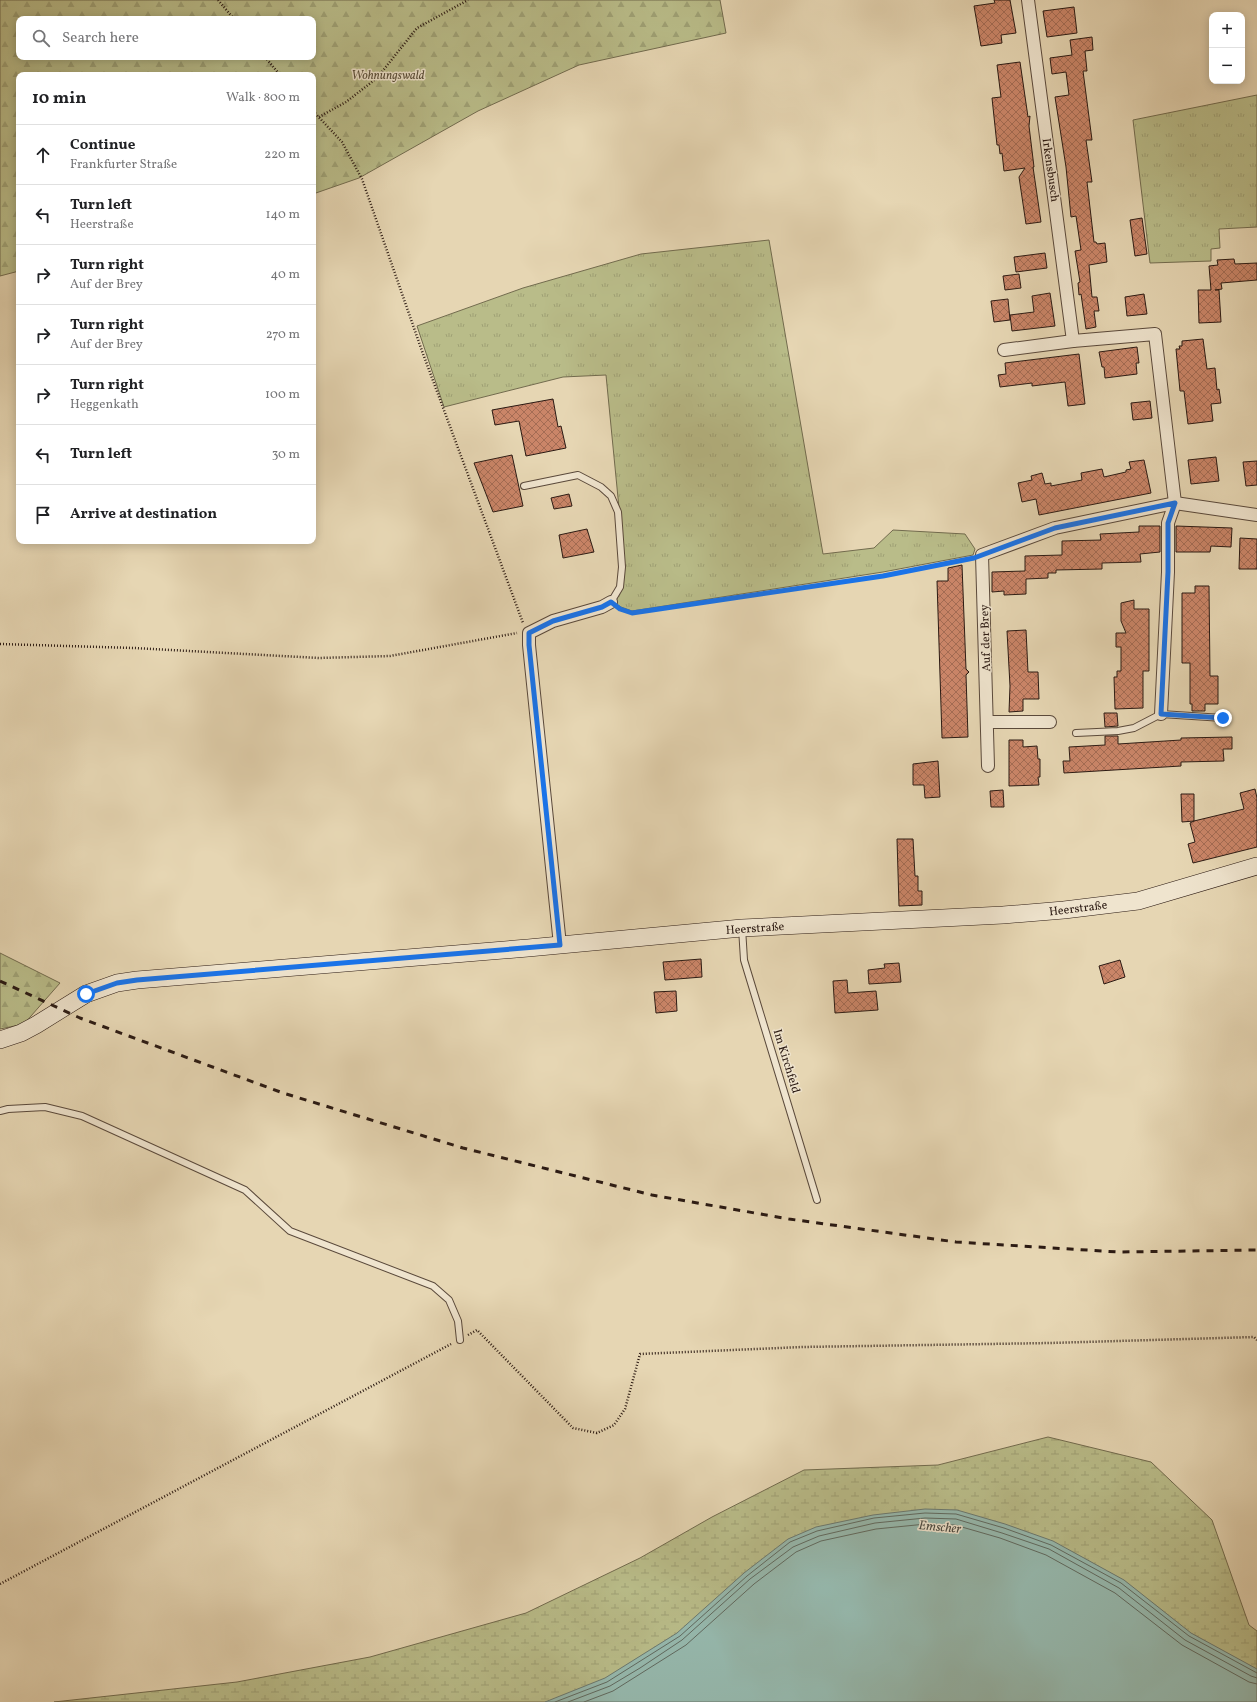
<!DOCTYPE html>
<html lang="en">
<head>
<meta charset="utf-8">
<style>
  :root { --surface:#fff; --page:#f2f2f2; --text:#202124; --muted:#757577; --line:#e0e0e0 }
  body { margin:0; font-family:Vollkorn,serif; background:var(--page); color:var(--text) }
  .controls { position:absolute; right:12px; top:12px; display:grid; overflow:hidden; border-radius:8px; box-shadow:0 2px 10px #0003 }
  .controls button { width:36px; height:36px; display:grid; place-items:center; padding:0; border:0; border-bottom:1px solid var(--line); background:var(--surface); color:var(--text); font:20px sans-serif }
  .stop { position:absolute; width:12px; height:12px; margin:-9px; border:3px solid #1a73e8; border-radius:50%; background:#fff }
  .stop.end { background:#1a73e8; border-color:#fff; box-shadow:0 1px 4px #0008 }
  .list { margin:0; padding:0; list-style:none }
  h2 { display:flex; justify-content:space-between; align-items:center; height:52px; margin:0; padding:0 16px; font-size:17px }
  h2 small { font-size:13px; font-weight:400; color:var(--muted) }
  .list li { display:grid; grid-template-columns:26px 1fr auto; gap:12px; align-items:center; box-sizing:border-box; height:60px; padding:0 16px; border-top:1px solid var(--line) }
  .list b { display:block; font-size:15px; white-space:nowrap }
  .list p { margin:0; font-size:13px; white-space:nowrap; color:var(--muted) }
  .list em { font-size:13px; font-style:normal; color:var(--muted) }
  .icon { flex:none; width:22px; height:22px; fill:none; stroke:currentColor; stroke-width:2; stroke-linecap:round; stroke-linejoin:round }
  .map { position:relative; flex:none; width:1257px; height:1702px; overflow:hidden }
  .search { position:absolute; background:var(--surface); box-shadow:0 2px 10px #0003; left:16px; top:16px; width:300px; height:44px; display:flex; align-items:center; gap:10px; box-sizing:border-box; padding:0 14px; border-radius:8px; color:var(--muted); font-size:15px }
  .panel { position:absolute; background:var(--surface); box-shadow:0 2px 10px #0003; left:16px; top:72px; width:300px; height:472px; border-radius:8px }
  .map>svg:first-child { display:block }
  .grass { fill:url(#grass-tufts); stroke:#726b4e }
  .forest { fill:url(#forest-firs); stroke:#726b4e; fill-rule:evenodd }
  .wetland { fill:url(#wetland-marsh); stroke:#726b4e }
  .water { fill:#96b9ae; stroke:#6b7970 }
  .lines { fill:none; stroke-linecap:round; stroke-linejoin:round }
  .shore { stroke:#606a60; stroke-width:1 }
  .building { fill:url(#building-cross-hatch); stroke:#2b1a13 }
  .service-casing { stroke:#5a493b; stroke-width:8 }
  .minor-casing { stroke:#5a493b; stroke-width:14 }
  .secondary-casing { stroke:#2b1a13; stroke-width:18 }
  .path { stroke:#2b1a13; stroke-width:2.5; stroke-dasharray:1 2; stroke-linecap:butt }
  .service { stroke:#efe4ce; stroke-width:6 }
  .minor { stroke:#efe4ce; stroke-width:12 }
  .secondary { stroke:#efe4ce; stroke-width:17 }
  .rail { stroke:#2b1a13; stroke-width:3; stroke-dasharray:7 7; stroke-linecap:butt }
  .route { stroke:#1a73e8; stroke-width:5 }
  .labels { text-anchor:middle; stroke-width:3; stroke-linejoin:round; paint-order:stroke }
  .park-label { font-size:12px; font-style:italic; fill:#564b36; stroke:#efe4ce }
  .street-label { font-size:12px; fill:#2b1a13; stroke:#efe4ce }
  .water-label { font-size:13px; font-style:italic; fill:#4b4a42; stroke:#efe4ce }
</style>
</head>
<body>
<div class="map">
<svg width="1257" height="1702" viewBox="0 0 1257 1702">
  <defs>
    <pattern id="grass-tufts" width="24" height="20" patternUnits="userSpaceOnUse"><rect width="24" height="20" fill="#b9bc89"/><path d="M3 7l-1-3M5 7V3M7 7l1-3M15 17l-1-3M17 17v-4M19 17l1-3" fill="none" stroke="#9fa175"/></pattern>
    <pattern id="forest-firs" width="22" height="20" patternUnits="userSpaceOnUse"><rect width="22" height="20" fill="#b9bc89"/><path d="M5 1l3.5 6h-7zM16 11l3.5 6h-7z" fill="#9fa175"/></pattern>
    <pattern id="wetland-marsh" width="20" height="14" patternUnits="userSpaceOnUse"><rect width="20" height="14" fill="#b9bc89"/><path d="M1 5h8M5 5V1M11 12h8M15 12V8" fill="none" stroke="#9fa175"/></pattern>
    <pattern id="building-cross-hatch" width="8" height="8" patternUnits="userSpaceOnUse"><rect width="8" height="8" fill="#ca8568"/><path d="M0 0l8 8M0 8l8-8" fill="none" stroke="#a46c54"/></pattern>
  </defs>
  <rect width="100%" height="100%" fill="#e6d6b3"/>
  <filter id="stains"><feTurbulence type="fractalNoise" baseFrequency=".005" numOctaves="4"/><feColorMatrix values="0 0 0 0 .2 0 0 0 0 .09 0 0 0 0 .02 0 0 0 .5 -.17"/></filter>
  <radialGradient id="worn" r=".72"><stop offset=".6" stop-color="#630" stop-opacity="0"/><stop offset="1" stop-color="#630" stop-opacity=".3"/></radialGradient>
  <g class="grass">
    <path d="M1257,95v132l-38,2 1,19 -9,1v12l-61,2 -17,-143z"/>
    <path d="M769,240l54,314 51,-6 19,-18 72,4 10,15 -2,6 -90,17 -251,39 -11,-4 -8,-5 8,-12 -2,-82 -13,-133 -43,2 -119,30 -27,-81 106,-38 118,-34z"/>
  </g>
  <g class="forest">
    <path d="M0,0h720l6,33 -147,32 -101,46 -119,67 -46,16v-119h-294v196l-19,5zM19,19h294v38h-294z"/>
    <path d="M0,953l60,30 -36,41 -24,5z"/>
  </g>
  <path class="wetland" d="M1048,1437l103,25 61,58 37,105 8,6v71h-1203l183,-20 133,-25 156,-44 114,-55 72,-41 92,-47 134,-5z"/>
  <path class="water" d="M925,1509l32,1 48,14 48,17 71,39 67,53 66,36v33h-712l60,-24 72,-45 67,-60 44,-34 28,-12 57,-12z"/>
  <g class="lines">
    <g class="shore">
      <path d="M555,1702l52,-20 73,-46 67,-60 43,-34 27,-11 57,-13 51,-5 31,1 48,14 47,17 70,38 68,53 68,37"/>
      <path d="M568,1702l42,-16 30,-18 42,-28 68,-61 43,-32 26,-11 56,-13 50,-5 31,1 46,14 47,16 70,39 66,52 66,36 6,2"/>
      <path d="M584,1702l29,-11 73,-46 68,-61 42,-32 25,-11 55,-12 50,-5 29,1 45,13 46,17 69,38 67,52 67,37 8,2"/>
    </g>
  </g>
  <g class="building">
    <path d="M994,0h16l6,33 -15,2 1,8 -21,3 -7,-40 21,-3z"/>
    <path d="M1074,7l3,26 -30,4 -4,-26z"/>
    <path d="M1092,37l1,13 -8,1 2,20h-4l9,69h-6l6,42h-5l7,60h2l1,2 8,-1 2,19 -18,3 3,32h5l2,14h-5l2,16 -10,2 -5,-35 -2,1 -1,-12 2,-1 -5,-31 6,-1 -5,-34 -5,1 -5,-50 -11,-70 14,-2 -3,-23 -14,2 -2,-16 22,-3 -2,-15z"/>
    <path d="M1020,62l8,55 2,-1 -1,10 5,41h-1l8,55 -15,2 -7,-47 6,-9 -21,3 -2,-18 -2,1 -1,-9h-2l-5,-47 9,-1 -4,-32z"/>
    <path d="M1142,218l5,36 -12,2 -5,-36z"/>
    <path d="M1045,253l2,15 -31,4 -2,-15z"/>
    <path d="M1234,259l1,5 22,-1v17l-36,3 1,6 -7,1h4l2,32 -22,1 -1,-33h13l-2,-24 9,-1 -1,-5z"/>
    <path d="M1019,274l2,14 -16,2 -2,-14z"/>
    <path d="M1050,293l5,33 -43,5 -2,-16 24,-3 -2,-16z"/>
    <path d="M1144,294l3,20 -20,2 -2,-19z"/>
    <path d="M1008,299l2,21 -16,2 -3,-21z"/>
    <path d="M1203,339l4,30 8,-1 2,22 2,-1 2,14 -10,1 2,17 -25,3 -4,-33h-4l-4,-42h4l-1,-3h3v-5z"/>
    <path d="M1137,347l2,16h-3l1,11 -32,4 -1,-11h-2l-3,-15z"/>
    <path d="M1079,354l6,50 -17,2 -3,-24 -33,4v-3l-32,4 -2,-12 8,-1 -1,-11z"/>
    <path d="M553,399l5,28 3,-1 5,22 -40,8 -7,-35 -24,4 -3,-15z"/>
    <path d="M1150,401l2,17 -19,2 -2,-17z"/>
    <path d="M512,455l11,51 -30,6 -19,-49z"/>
    <path d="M1216,457l3,24 -28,3 -3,-24z"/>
    <path d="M1144,460l7,33 -112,22 -3,-16 -14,3 -4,-19 14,-3 -1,-4 11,-3 3,11 6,-1v3l31,-6 -1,-7 21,-4 2,8 22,-5v-2l5,-1 -2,-7z"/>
    <path d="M1257,461v24l-11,1 -3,-24z"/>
    <path d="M569,494l3,12 -18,3 -3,-11z"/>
    <path d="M1139,526h21v26l-20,2 1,8 -39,1v6l-46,1v3h-8v5l-22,1v15l-22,1v-4l-12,1v-20l33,-1v-15l37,-1v-14l39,-1 -1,-6 39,-2z"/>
    <path d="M1176,526l56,2 -1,19 -20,-1 -1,6h-34z"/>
    <path d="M587,529l7,23 -31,6 -4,-23z"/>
    <path d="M1240,538l17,1v30h-18z"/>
    <path d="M962,565l4,104 3,3 -3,3 2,62 -26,1 -5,-157h11v-13z"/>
    <path d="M1195,586h14l1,90h8v28h-13v7h-13v-7h-2v-41h-8v-70h13z"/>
    <path d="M1134,600v9h15v62h-6v37l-28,1 -1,-32h3v-6h4v-24h-5v-14h10l-5,-12v-18z"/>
    <path d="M1026,630l2,42h10l1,27h-16v12l-14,1 1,-26 -3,-55z"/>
    <path d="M1104,713h13l1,13 -13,1z"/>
    <path d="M1105,736h13v8l63,-4v-2l51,-1v12h-9l1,12 -43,1v4l-117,7 -1,-12h7l-1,-14 36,-2z"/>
    <path d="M1009,740h14v7l14,-1 1,13h2v18h-2l1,8 -30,1z"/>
    <path d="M938,761l2,36 -15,1 -1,-13h-11v-21z"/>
    <path d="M1255,789l2,9v49l-64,16 -5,-19 7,-2 -5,-19 4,-2 -12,1 -1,-28h13v27l50,-12 -4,-16z"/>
    <path d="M1003,790l1,17h-13l-1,-16z"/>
    <path d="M897,839h16l2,37h3v15h4v14l-23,1z"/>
    <path d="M701,959l1,18 -37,3 -2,-18z"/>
    <path d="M1120,960l5,17 -21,7 -5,-18z"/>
    <path d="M899,963l2,19 -32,2 -1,-14 17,-2 -1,-4z"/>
    <path d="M847,980l1,13 28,-2 2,19 -43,3 -2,-32z"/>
    <path d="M676,991l1,20 -21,2 -2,-21z"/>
  </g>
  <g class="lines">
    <g class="service-casing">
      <g id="service">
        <path d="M524,486l54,-11 23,12 10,9 7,16 4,55 -2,20 -9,15"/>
        <path d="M1076,733l42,-2 16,-3 27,-14 62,4"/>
        <path d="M742,928l2,32 73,240"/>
        <path d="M0,1111l8,-2 37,-2 37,9 163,74 45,41 143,55 16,14 9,21 2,19"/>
      </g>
    </g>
    <g class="minor-casing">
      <g id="minor">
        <path d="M1028,0l45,341 82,-7 20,169 -7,20v49l-7,142"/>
        <path d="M1004,350l69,-9"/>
        <path d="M988,722h62"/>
        <path d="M988,766l-6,-211 73,-27 120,-25 82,12"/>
        <path d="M560,945l-31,-300v-12l24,-12 49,-14 9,-5"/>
      </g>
    </g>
    <g class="secondary-casing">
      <path id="secondary" d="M0,1040l21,-7 15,-8 50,-31 31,-11 20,-3 391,-32 214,-20 261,-13 61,-5 74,-9 119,-35"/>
    </g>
    <g class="path">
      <path d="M218,0l16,19"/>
      <path d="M265,57l15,18"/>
      <path d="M313,111l29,31 20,37 60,172 101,272"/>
      <path d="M319,117l27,-15 31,-24 40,-50 51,-28"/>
      <path d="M621,609l11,4 251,-37 86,-17"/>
      <path d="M0,644l134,4 185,10 71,-2 127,-23"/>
      <path d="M468,1335l9,-5 96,98 24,5 17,-8 11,-16 15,-55 162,-7 248,-4 204,-6 3,3"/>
      <path d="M0,1584l451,-240"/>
    </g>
    <use href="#service" class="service"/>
    <use href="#minor" class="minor"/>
    <use href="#secondary" class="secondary"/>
    <path class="rail" d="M0,981l80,37 203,75 180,55 189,47 137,24 167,23 162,10 139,-2"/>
  </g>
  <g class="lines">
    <path class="route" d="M86,994l31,-11 20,-3 423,-35 -31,-300v-12l24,-12 49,-14 9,-5 9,7 12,4 251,-37 91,-18 81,-30 120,-25 -7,20v49l-7,142 62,4"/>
  </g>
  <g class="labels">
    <g class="park-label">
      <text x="388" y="79">Wohnungswald</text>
    </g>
    <g class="street-label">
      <text transform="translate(1051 170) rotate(82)" y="4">Irkensbusch</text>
      <text transform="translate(985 638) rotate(-92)" y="4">Auf der Brey</text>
      <text transform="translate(1078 908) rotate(-7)" y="4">Heerstraße</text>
      <text transform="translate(755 928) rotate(-4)" y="4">Heerstraße</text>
      <text transform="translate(787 1061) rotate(73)" y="4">Im Kirchfeld</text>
    </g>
    <g class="water-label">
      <text transform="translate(940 1526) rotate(5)" y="5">Emscher</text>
    </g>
  </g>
  <rect width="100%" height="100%" filter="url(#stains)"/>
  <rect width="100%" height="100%" fill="url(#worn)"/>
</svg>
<div class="controls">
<button>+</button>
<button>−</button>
</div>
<div class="stop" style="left:86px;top:994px"></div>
<div class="stop end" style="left:1223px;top:718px"></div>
<div class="search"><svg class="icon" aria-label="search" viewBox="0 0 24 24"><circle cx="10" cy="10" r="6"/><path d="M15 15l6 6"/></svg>Search here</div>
<section class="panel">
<h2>10 min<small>Walk · 800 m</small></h2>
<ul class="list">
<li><svg class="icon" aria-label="ahead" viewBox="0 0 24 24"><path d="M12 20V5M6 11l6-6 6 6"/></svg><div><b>Continue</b><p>Frankfurter Straße</p></div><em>220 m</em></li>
<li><svg class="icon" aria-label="left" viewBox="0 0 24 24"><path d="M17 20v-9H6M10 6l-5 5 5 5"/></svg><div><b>Turn left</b><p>Heerstraße</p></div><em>140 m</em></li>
<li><svg class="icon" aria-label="right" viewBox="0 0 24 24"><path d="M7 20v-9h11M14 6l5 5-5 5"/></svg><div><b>Turn right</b><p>Auf der Brey</p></div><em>40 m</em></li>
<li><svg class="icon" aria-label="right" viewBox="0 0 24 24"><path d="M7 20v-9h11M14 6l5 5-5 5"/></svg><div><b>Turn right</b><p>Auf der Brey</p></div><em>270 m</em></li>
<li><svg class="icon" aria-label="right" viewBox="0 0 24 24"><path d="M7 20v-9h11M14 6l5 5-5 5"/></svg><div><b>Turn right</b><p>Heggenkath</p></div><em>100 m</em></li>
<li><svg class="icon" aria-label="left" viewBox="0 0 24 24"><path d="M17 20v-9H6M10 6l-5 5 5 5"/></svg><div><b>Turn left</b></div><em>30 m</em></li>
<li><svg class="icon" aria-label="arrive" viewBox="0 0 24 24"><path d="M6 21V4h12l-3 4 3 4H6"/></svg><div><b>Arrive at destination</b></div></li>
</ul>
</section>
</div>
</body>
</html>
